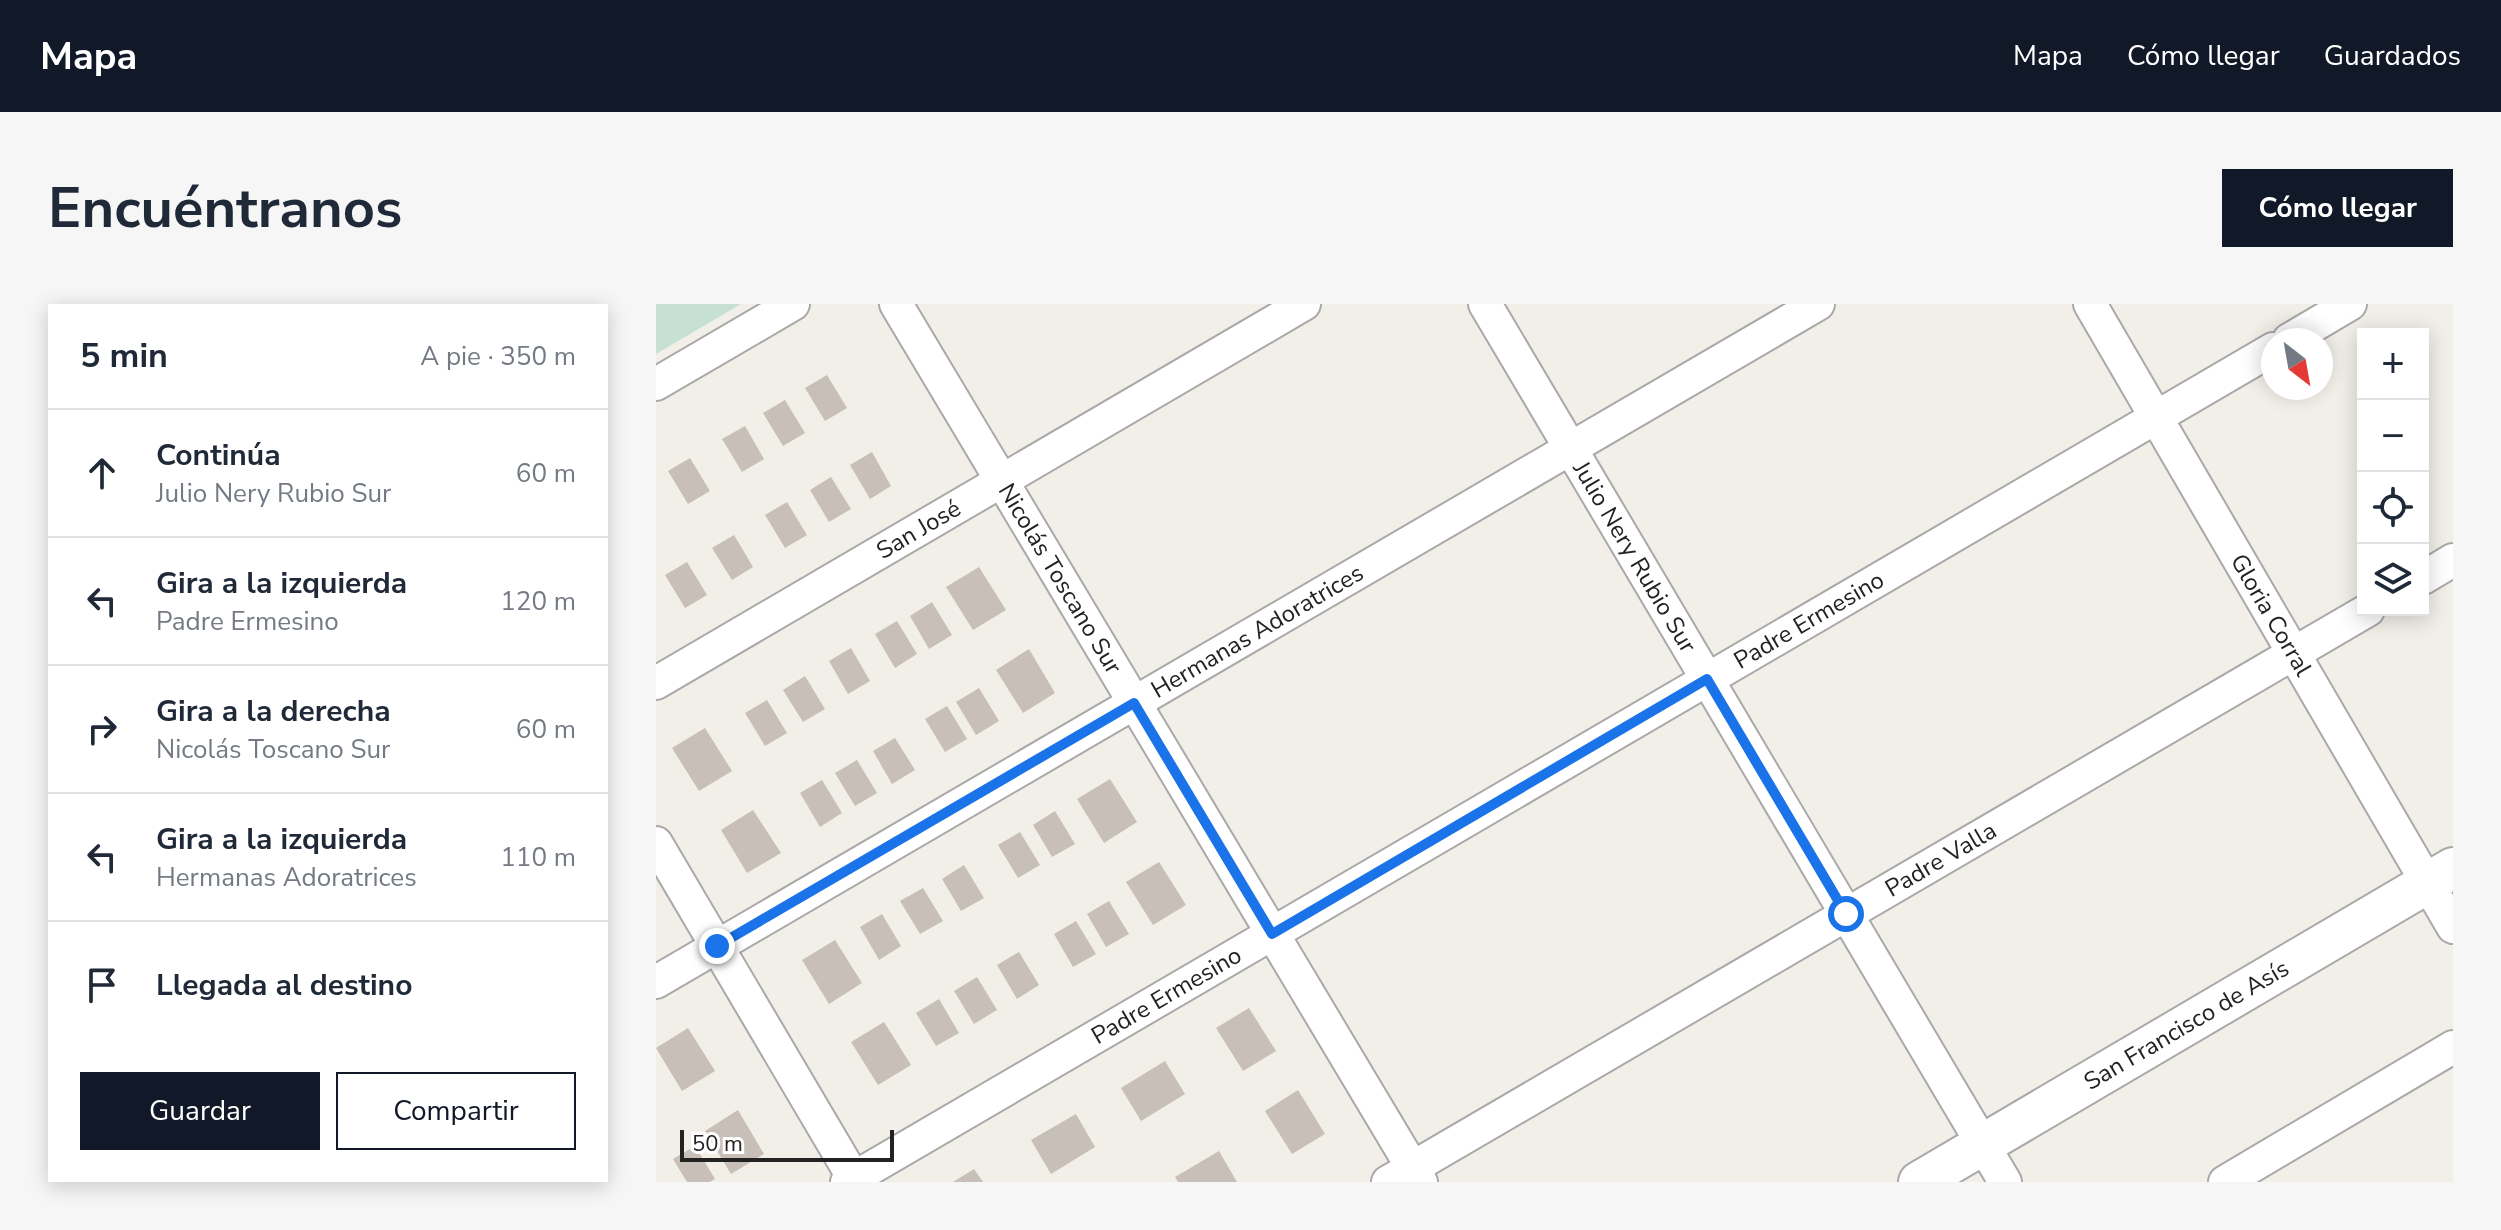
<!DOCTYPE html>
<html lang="es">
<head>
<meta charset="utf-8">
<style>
  :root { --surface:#fff; --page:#f6f6f7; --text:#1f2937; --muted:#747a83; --line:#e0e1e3; --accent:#111827 }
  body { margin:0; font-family:"Nunito Sans",sans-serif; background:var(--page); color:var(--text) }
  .controls { position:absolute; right:24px; top:24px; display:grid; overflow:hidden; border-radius:0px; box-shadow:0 4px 20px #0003 }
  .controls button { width:72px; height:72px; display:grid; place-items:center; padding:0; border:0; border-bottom:2px solid var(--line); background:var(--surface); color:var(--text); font:40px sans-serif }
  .compass { position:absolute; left:1605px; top:24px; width:72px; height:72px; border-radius:50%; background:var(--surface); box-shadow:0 4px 20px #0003; rotate:149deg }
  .scale { position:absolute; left:24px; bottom:20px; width:214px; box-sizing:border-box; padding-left:8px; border:4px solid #222; border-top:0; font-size:22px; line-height:28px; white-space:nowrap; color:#222; -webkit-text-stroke:6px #fff; paint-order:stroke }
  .stop { position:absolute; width:24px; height:24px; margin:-18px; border:6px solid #1a73e8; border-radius:50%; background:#fff }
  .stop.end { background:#1a73e8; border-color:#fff; box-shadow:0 2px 8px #0008 }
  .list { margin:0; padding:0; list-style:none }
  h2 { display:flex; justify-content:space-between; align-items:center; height:104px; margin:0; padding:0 32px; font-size:34px }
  h2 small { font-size:26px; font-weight:400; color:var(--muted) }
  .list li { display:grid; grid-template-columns:52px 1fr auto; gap:24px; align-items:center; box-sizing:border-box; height:128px; padding:0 32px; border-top:2px solid var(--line) }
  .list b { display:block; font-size:30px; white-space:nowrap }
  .list p { margin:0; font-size:26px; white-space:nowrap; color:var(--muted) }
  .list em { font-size:26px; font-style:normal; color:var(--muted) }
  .actions { display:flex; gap:16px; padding:24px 32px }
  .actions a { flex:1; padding:18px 0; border:2px solid var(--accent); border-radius:0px; text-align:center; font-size:28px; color:var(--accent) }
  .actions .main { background:var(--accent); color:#fff }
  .icon { flex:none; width:44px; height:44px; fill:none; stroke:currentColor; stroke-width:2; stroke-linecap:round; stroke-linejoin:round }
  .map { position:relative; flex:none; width:1797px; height:878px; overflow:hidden; border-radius:0px }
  header { display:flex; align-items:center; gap:48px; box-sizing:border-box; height:112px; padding:0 40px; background:var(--accent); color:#fff }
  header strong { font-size:38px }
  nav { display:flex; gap:44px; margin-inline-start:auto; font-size:28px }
  .intro { display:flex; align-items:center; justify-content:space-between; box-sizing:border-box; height:192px; padding:0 48px }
  h1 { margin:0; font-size:56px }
  .button { padding:20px 36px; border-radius:0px; background:var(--accent); color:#fff; font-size:28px; font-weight:700 }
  main { display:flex; gap:48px; padding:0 48px }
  aside { flex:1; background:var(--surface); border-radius:0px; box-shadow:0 4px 20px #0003 }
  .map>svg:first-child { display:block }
  .wetland { fill:#c6e0d4 }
  .building { fill:#c7bfb8 }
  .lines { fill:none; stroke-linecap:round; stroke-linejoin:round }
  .minor-casing { stroke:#a9a9a9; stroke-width:36 }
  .tertiary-casing { stroke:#a9a9a9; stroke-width:44 }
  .minor { stroke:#fff; stroke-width:32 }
  .tertiary { stroke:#fff; stroke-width:40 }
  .route { stroke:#1a73e8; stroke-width:10 }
  .labels { text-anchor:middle; stroke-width:6; stroke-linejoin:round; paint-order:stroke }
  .street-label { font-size:24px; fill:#222; stroke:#fff }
</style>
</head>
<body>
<header>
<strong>Mapa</strong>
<nav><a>Mapa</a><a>Cómo llegar</a><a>Guardados</a></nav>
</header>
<div class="intro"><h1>Encuéntranos</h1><a class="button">Cómo llegar</a></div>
<main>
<aside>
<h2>5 min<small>A pie · 350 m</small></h2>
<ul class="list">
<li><svg class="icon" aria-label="ahead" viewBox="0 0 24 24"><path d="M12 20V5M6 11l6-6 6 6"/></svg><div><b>Continúa</b><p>Julio Nery Rubio Sur</p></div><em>60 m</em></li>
<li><svg class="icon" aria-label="left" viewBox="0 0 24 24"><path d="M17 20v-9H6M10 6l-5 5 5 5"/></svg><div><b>Gira a la izquierda</b><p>Padre Ermesino</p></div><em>120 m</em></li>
<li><svg class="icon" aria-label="right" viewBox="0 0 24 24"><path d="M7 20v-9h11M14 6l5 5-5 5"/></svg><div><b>Gira a la derecha</b><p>Nicolás Toscano Sur</p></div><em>60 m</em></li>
<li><svg class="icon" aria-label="left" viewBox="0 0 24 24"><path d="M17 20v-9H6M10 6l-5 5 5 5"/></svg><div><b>Gira a la izquierda</b><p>Hermanas Adoratrices</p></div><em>110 m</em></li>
<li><svg class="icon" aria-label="arrive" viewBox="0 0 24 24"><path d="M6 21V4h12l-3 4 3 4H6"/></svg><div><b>Llegada al destino</b></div></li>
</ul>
<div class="actions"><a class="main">Guardar</a><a>Compartir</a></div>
</aside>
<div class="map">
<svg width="1797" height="878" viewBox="0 0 1797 878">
  <rect width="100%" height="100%" fill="#f2efe9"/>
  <path class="wetland" d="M0,0h85l-85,50z"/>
  <g class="building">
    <path d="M171,71l20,33 -22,13 -20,-33z"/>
    <path d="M129,96l20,33 -22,13 -20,-33z"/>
    <path d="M89,122l19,33 -22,13 -20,-33z"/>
    <path d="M216,148l19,34 -21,13 -20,-34z"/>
    <path d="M34,154l20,33 -22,13 -20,-33z"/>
    <path d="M175,173l20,32 -22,13 -19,-32z"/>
    <path d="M131,198l20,33 -22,13 -20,-33z"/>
    <path d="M78,231l19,32 -21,13 -20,-32z"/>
    <path d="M31,258l20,33 -22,13 -20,-33z"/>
    <path d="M323,263l27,43 -33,20 -27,-43z"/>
    <path d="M276,298l20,33 -23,14 -19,-33z"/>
    <path d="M241,317l20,33 -22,14 -20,-34z"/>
    <path d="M195,344l19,33 -22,13 -19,-33z"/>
    <path d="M373,345l26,44 -32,20 -27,-43z"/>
    <path d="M149,372l20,33 -22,13 -20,-32z"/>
    <path d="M323,384l20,33 -23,14 -20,-33z"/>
    <path d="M111,396l20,33 -22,13 -20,-33z"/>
    <path d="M291,402l20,33 -22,13 -20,-33z"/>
    <path d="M49,424l27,43 -33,20 -27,-43z"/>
    <path d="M239,434l20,32 -23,14 -19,-33z"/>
    <path d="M201,456l20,33 -22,13 -20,-33z"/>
    <path d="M454,475l27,43 -33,21 -27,-44z"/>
    <path d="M166,476l20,33 -22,14 -20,-34z"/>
    <path d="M97,506l28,43 -34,20 -26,-43z"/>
    <path d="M399,507l20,33 -23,13 -19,-32z"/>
    <path d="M364,528l20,33 -22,13 -20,-33z"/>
    <path d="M503,558l27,43 -33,20 -27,-43z"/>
    <path d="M308,561l20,33 -23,13 -19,-32z"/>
    <path d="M267,584l20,33 -23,13 -20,-33z"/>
    <path d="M453,597l20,33 -23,13 -19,-33z"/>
    <path d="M226,610l19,32 -22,14 -19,-33z"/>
    <path d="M420,617l20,33 -23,13 -19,-33z"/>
    <path d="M179,636l27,43 -33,21 -27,-44z"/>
    <path d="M363,648l20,33 -22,14 -20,-34z"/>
    <path d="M321,673l20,33 -23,14 -20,-33z"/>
    <path d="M283,695l20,34 -23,13 -20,-33z"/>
    <path d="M593,704l27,43 -33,20 -27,-43z"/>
    <path d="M228,718l27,43 -33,20 -27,-43z"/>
    <path d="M32,724l27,43 -33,20 -26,-43z"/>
    <path d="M509,757l20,33 -44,27 -20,-33z"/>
    <path d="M642,786l27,44 -33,20 -27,-43z"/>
    <path d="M82,806l26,44 -33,20 -26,-43z"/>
    <path d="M420,810l19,33 -44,27 -20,-34z"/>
    <path d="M39,842l20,33 -5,3h-23l-14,-23z"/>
    <path d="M563,847l18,31h-59l-3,-5z"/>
    <path d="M318,865l9,13h-30z"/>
  </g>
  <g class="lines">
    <g class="minor-casing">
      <g id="minor">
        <path id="s1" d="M240,0l525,878"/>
        <path id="s2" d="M829,0l520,878"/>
        <path id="s3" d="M1434,0l363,623"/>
        <path d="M1633,36l61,-36"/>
        <path d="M0,80l137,-80"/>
        <path d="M1767,274l30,-18"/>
        <path id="s4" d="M0,379l648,-379"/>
        <path d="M0,539l200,339"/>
        <path id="s5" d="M0,678l1162,-678"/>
        <path id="s6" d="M191,878l1426,-833"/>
        <path id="s7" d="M732,878l980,-572"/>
        <path d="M1569,878l228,-135"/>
      </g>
    </g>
    <g class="tertiary-casing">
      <g id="tertiary">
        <path id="s8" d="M1263,878l534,-314"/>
      </g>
    </g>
    <use href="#minor" class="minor"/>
    <use href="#tertiary" class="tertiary"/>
  </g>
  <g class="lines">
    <path class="route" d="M61,642l417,-243 138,231 435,-255 139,235"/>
  </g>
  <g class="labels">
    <g class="street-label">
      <text dy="8" stroke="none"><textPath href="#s4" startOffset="304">San José</textPath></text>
      <text dy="8" stroke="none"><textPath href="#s2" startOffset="294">Julio Nery Rubio Sur</textPath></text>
      <text dy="8" stroke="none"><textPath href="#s1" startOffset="320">Nicolás Toscano Sur</textPath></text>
      <text dy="8" stroke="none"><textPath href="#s3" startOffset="360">Gloria Corral</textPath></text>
      <text dy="8" stroke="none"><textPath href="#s6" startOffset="1114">Padre Ermesino</textPath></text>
      <text dy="8" stroke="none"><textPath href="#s5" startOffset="696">Hermanas Adoratrices</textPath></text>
      <text dy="8" stroke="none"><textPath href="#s7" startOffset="640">Padre Valla</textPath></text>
      <text dy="8" stroke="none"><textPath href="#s6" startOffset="370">Padre Ermesino</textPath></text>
      <text dy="8" stroke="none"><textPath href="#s8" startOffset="310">San Francisco de Asís</textPath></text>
    </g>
  </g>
</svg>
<div class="controls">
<button>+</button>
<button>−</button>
<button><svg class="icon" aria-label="locate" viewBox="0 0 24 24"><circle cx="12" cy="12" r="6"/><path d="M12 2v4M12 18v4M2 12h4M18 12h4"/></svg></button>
<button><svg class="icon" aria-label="layers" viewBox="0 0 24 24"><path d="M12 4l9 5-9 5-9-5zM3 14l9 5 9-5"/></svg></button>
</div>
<svg class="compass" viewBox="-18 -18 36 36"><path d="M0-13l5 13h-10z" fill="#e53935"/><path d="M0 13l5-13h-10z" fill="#747a83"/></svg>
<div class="scale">50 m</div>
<div class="stop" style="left:1190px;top:610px"></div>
<div class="stop end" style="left:61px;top:642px"></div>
</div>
</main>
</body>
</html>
